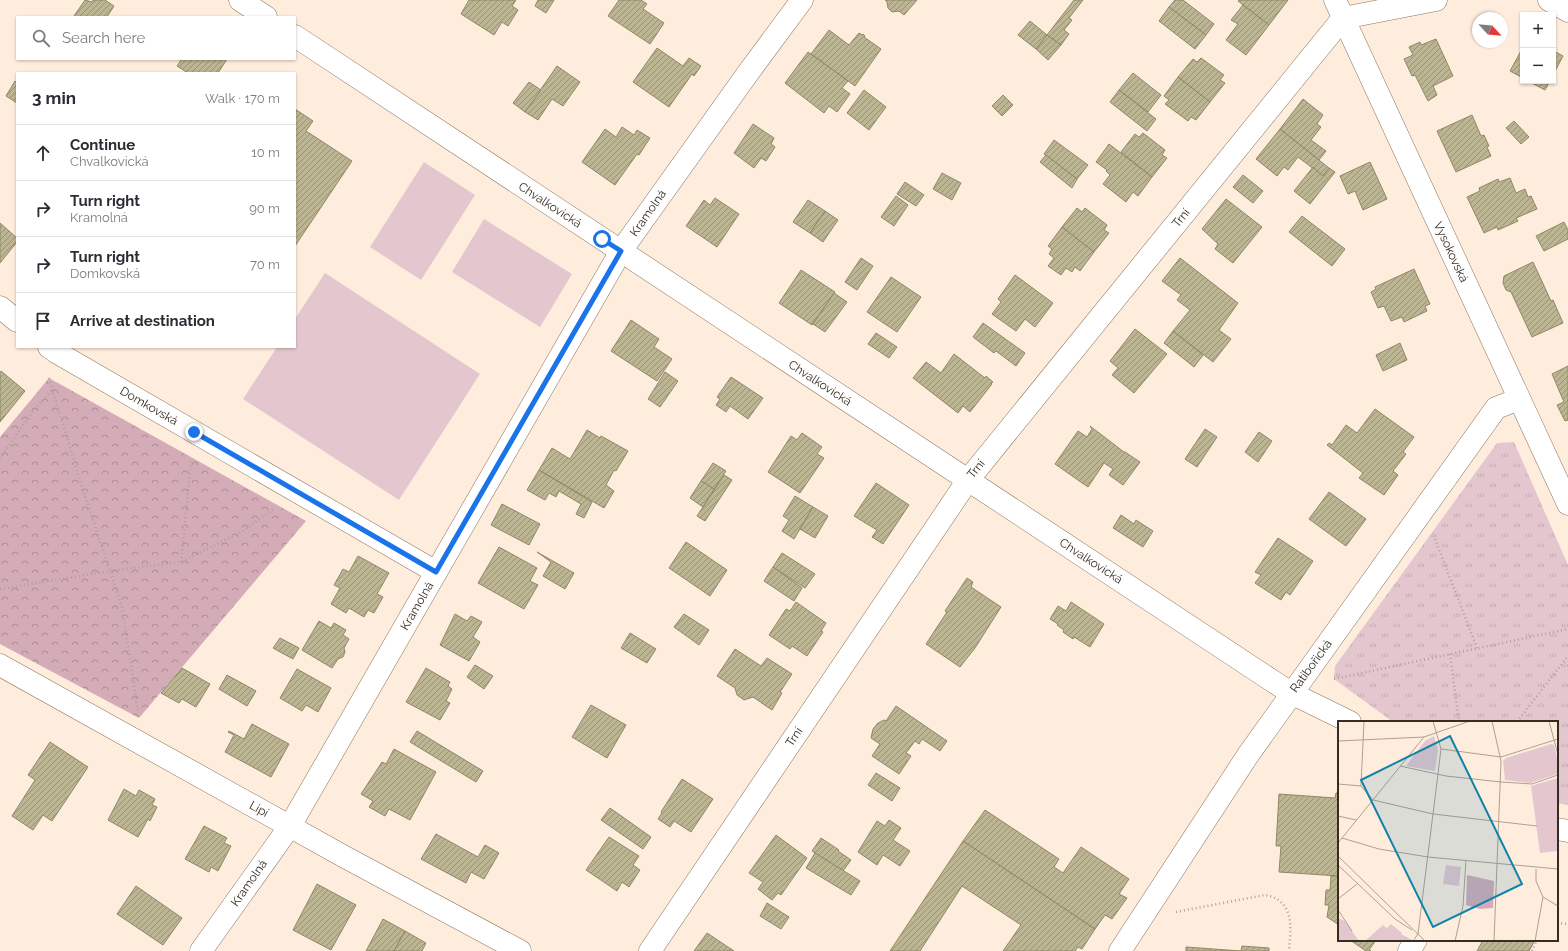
<!DOCTYPE html>
<html lang="en">
<head>
<meta charset="utf-8">
<style>
  :root { --surface:#fff; --page:#f2f2f3; --text:#2b2b33; --muted:#7c7c81; --line:#e1e1e2 }
  body { margin:0; font-family:Raleway,sans-serif; background:var(--page); color:var(--text) }
  .controls { position:absolute; right:12px; top:12px; display:grid; overflow:hidden; border-radius:0px; box-shadow:0 1px 3px #0004 }
  .controls button { width:36px; height:36px; display:grid; place-items:center; padding:0; border:0; border-bottom:1px solid var(--line); background:var(--surface); color:var(--text); font:20px sans-serif }
  .compass { position:absolute; left:1472px; top:12px; width:36px; height:36px; border-radius:50%; background:var(--surface); box-shadow:0 1px 3px #0004; rotate:116deg }
  .stop { position:absolute; width:12px; height:12px; margin:-9px; border:3px solid #1a73e8; border-radius:50%; background:#fff }
  .stop.end { background:#1a73e8; border-color:#fff; box-shadow:0 1px 4px #0008 }
  .list { margin:0; padding:0; list-style:none }
  h2 { display:flex; justify-content:space-between; align-items:center; height:52px; margin:0; padding:0 16px; font-size:17px }
  h2 small { font-size:13px; font-weight:400; color:var(--muted) }
  .list li { display:grid; grid-template-columns:26px 1fr auto; gap:12px; align-items:center; box-sizing:border-box; height:56px; padding:0 16px; border-top:1px solid var(--line) }
  .list b { display:block; font-size:15px; white-space:nowrap }
  .list p { margin:0; font-size:13px; white-space:nowrap; color:var(--muted) }
  .list em { font-size:13px; font-style:normal; color:var(--muted) }
  .icon { flex:none; width:22px; height:22px; fill:none; stroke:currentColor; stroke-width:2; stroke-linecap:round; stroke-linejoin:round }
  .map { position:relative; flex:none; width:1568px; height:951px; overflow:hidden }
  .search { position:absolute; background:var(--surface); box-shadow:0 1px 3px #0004; left:16px; top:16px; width:280px; height:44px; display:flex; align-items:center; gap:10px; box-sizing:border-box; padding:0 14px; border-radius:0px; color:var(--muted); font-size:15px }
  .panel { position:absolute; background:var(--surface); box-shadow:0 1px 3px #0004; left:16px; top:72px; width:280px; height:276px; border-radius:0px }
  .map>svg:first-child { display:block }
  .grass { fill:#e4c7ce }
  .forest { fill:url(#forest-crowns) }
  .park { fill:url(#park-tufts) }
  .building { fill:url(#building-hatch); stroke:#8e8867 }
  .lines { fill:none; stroke-linecap:round; stroke-linejoin:round }
  .minor-casing { stroke:#8d755d; stroke-width:23 }
  .path { stroke:#b0a193; stroke-width:2.5; stroke-dasharray:1 3; stroke-linecap:butt }
  .minor { stroke:#fff; stroke-width:22 }
  .route { stroke:#1a73e8; stroke-width:5 }
  .labels { text-anchor:middle; stroke-width:3; stroke-linejoin:round; paint-order:stroke }
  .street-label { font-size:12px; fill:#362c21; stroke:#fdfdfd }
  .inset-road { fill:none; stroke:#aea092; stroke-width:1 }
  .view { fill:#1282a9; fill-opacity:0.15; stroke:#1282a9; stroke-width:2 }
  .inset-edge { fill:none; stroke:#362c21; stroke-width:2 }
</style>
</head>
<body>
<div class="map">
<svg width="1568" height="951" viewBox="0 0 1568 951">
  <defs>
    <pattern id="forest-crowns" width="20" height="18" patternUnits="userSpaceOnUse"><rect width="20" height="18" fill="#d4acb7"/><path d="M2 6a3 3 0 1 1 6 0M12 15a3 3 0 1 1 6 0" fill="none" stroke="#ad8c94"/></pattern>
    <pattern id="park-tufts" width="24" height="20" patternUnits="userSpaceOnUse"><rect width="24" height="20" fill="#e4c7ce"/><path d="M3 7l-1-3M5 7V3M7 7l1-3M15 17l-1-3M17 17v-4M19 17l1-3" fill="none" stroke="#c4abb1"/></pattern>
    <pattern id="building-hatch" width="6" height="6" patternUnits="userSpaceOnUse"><rect width="6" height="6" fill="#bcb593"/><path d="M-1 1l2-2M0 6l6-6M5 7l2-2" fill="none" stroke="#9a9378"/></pattern>
  </defs>
  <rect width="100%" height="100%" fill="#feeddd"/>
  <g class="grass">
    <path d="M424,162l51,33 -54,85 -51,-33z"/>
    <path d="M484,219l88,55 -32,53 -88,-55z"/>
    <path d="M325,273l155,101 -81,126 -156,-101 34,-52h18v-28z"/>
  </g>
  <path class="forest" d="M49,378l257,143 -167,197 -139,-74v-207z"/>
  <path class="park" d="M1514,442l54,123v240l-11,-2v-81h-164l-59,-43 1,-13 162,-223z"/>
  <g class="building">
    <path d="M85,0l7,2 1,-2h12l9,6 -7,11h-31l-2,-1z"/>
    <path d="M469,0h47l-4,6 6,4 -10,16 -6,-4 -8,13 -33,-21z"/>
    <path d="M538,0h16l-8,13 -11,-7z"/>
    <path d="M619,0h22l6,4 -4,5 21,14 -14,21 -42,-28z"/>
    <path d="M885,0h32l-13,15 -5,-4 -7,1 -4,-4 -1,-6z"/>
    <path d="M1074,0h9l-14,18 3,2 -8,10 5,4 -8,11 -14,-10z"/>
    <path d="M1175,0h8l31,24 -8,11 -37,-28z"/>
    <path d="M1239,0h49l-19,25 -31,-24z"/>
    <path d="M1243,5l26,20 -23,30 -20,-15 12,-16 -7,-4z"/>
    <path d="M1169,7l37,28 -11,14 -36,-28z"/>
    <path d="M1030,21l17,14 -11,14 -18,-14z"/>
    <path d="M829,30l20,15 10,-12 3,2 1,-1 2,2 -1,1 17,12 -26,37 -44,-32z"/>
    <path d="M1047,35l14,10 -13,15 -12,-11z"/>
    <path d="M1436,39l17,37 -20,10 4,9 -9,6 -13,-26 -3,1 -8,-17 9,-4 -4,-8 11,-5 1,3z"/>
    <path d="M657,48l26,18 6,-8 12,8 -7,10 -2,-2 -23,33 -36,-25z"/>
    <path d="M1553,48l2,1 -1,2 9,5 -10,19z"/>
    <path d="M1521,51l2,1v26l-13,-7z"/>
    <path d="M808,52l40,29 -6,7 8,6 -13,18 -8,-6 -5,7 -39,-30z"/>
    <path d="M1201,58l23,17 -4,5 5,3 -15,19 -32,-25 15,-18 4,3z"/>
    <path d="M180,59h47l-9,14h-30l-11,-7 4,-6z"/>
    <path d="M557,66l23,16 -17,24 -11,-7 -14,21 -13,-8z"/>
    <path d="M1133,73l28,22 -13,17 -29,-22z"/>
    <path d="M1178,77l32,25 -14,18 -5,-3 -3,4 -23,-17 4,-4 -5,-4z"/>
    <path d="M15,81l2,2v20l-11,-7z"/>
    <path d="M1528,81h22l-5,9z"/>
    <path d="M529,82l12,8 -16,22 -12,-9z"/>
    <path d="M864,90l22,17 -17,23 -22,-17z"/>
    <path d="M1119,90l37,29 -9,12 -37,-29z"/>
    <path d="M1003,95l10,10 -11,11 -10,-10z"/>
    <path d="M1303,99l20,16 -6,9 4,3 -10,13 15,11 -7,9 -39,-31z"/>
    <path d="M295,109l18,12 -7,10 46,30 -57,85z"/>
    <path d="M1472,115l9,21 3,-1 5,11 -2,1 4,9 -35,16 -19,-41z"/>
    <path d="M1514,121l15,16 -8,7 -15,-16z"/>
    <path d="M753,124l21,14 -3,6 4,3 -9,14 -5,-3 -7,10 -20,-15z"/>
    <path d="M622,127l12,8 3,-5 13,8 -11,17 -2,-1 -22,31 -33,-23 23,-33 11,8z"/>
    <path d="M1280,129l49,39 -6,8 -25,-19 -10,13 -4,-3 -7,9 -21,-17z"/>
    <path d="M1143,133l22,17 -3,5 5,3 -15,19 -31,-25 14,-18 4,3z"/>
    <path d="M1054,140l34,25 -11,14 -33,-25z"/>
    <path d="M1109,144l43,33 -14,19 -5,-4 -7,10 -23,-18 7,-9 -4,-4 1,-1 -11,-8z"/>
    <path d="M1046,155l31,24 -5,9 -32,-26z"/>
    <path d="M1370,162l17,37 -24,11 -8,-19 -7,3 -8,-18z"/>
    <path d="M1313,167l10,9 6,-8 6,4 -25,32 -16,-13z"/>
    <path d="M942,173l19,10 -9,17 -19,-11z"/>
    <path d="M1243,175l20,16 -10,12 -20,-16z"/>
    <path d="M1510,178l6,15 9,-4 3,8 3,-1 6,13 -21,9 2,3 -20,9 -1,-3 -13,6 -17,-36 13,-6 -1,-3 19,-9 1,3z"/>
    <path d="M905,182l19,13 -8,11 -19,-12z"/>
    <path d="M896,196l12,9 -14,21 -13,-9z"/>
    <path d="M715,198l24,16 -22,33 -31,-21 18,-26 6,5z"/>
    <path d="M1226,199l36,28 -29,36 -18,-14 3,-5 -16,-15z"/>
    <path d="M808,200l17,11 -15,22 -17,-11z"/>
    <path d="M1077,208l5,4 3,-4 22,17 -3,5 5,3 -15,19 -32,-25z"/>
    <path d="M825,211l13,9 -15,22 -13,-9z"/>
    <path d="M1302,216l43,33 -13,17 -43,-34z"/>
    <path d="M1564,222l4,8v9l-24,12 -8,-15z"/>
    <path d="M0,223l17,15v4l-17,21z"/>
    <path d="M1062,227l32,25 -14,19 -5,-4 -3,5 -6,-4 -5,7 -13,-9 6,-8 -5,-4 3,-5 -4,-3z"/>
    <path d="M861,258l12,8 -16,24 -12,-8z"/>
    <path d="M1180,258l58,45 -19,27 12,9 -18,23 -40,-31 17,-21 -13,-10 4,-5 -19,-14z"/>
    <path d="M1533,262l18,39 2,-1 10,23 -31,14 -21,-45 -5,-2 -3,-7 1,-7z"/>
    <path d="M1414,269l16,35 -5,2 2,5 -23,11 -2,-5 -11,4 -7,-15 -6,2 -7,-16 5,-3 -1,-2z"/>
    <path d="M801,270l34,22 -23,33 -33,-22z"/>
    <path d="M1015,275l38,28 -18,24 -10,-8 -9,12 -24,-17 9,-12 -3,-3z"/>
    <path d="M891,277l30,20 -24,35 -30,-20z"/>
    <path d="M834,293l13,9 -22,30 -12,-8z"/>
    <path d="M631,320l28,19 -5,8 18,12 -15,22 -46,-30z"/>
    <path d="M983,323l42,30 -9,13 -20,-15 -2,2 -21,-16z"/>
    <path d="M1135,329l32,25 -33,39 -22,-18 6,-7 -8,-7z"/>
    <path d="M1173,331l30,24 -9,12 -30,-24z"/>
    <path d="M876,333l21,14 -8,11 -21,-14z"/>
    <path d="M1400,343l7,17 -24,11 -7,-16z"/>
    <path d="M954,354l31,24 1,-2 7,6 -2,1 1,1 -22,28 -7,-6 -5,7 -45,-35 13,-16 15,11z"/>
    <path d="M1568,366v54l-3,1 -8,-16 7,-3 -12,-28z"/>
    <path d="M1,371l24,20 -25,31v-49z"/>
    <path d="M665,372l13,9 -18,26 -12,-8z"/>
    <path d="M731,377l32,21 -15,21 -18,-13 -4,6 -10,-7 4,-6 -3,-2z"/>
    <path d="M1375,409l39,28 -11,15 3,2 -13,17 5,4 -14,20 -25,-17 4,-5 -36,-28 2,-2 3,2 14,-20 11,8z"/>
    <path d="M1090,426l34,26h1l15,10 -17,23 -14,-10 4,-6 -9,-6 -16,24 -33,-23 23,-33 9,6 5,-8z"/>
    <path d="M1205,429l12,8 -20,30 -12,-8z"/>
    <path d="M587,430l13,8 1,-2 27,15 -12,20 -2,-1 -8,15 8,6 -10,17 -65,-38 13,-22 18,11z"/>
    <path d="M1259,432l13,9 -14,21 -13,-10z"/>
    <path d="M802,433l20,14 -5,7 7,4 -24,35 -32,-21 23,-36 6,4z"/>
    <path d="M713,463l13,8 -12,18 -13,-8z"/>
    <path d="M539,470l53,32 -8,16 -8,-4 5,-10 -22,-13 -3,6 -7,-4 -4,7 -18,-10z"/>
    <path d="M724,475l8,5 -27,41 -8,-5z"/>
    <path d="M701,481l13,8 -11,18 -13,-9z"/>
    <path d="M876,483l33,22 -26,39 -11,-7 5,-7 -23,-14z"/>
    <path d="M1329,492l37,27 -20,27 -37,-27z"/>
    <path d="M795,496l18,11 -19,32 -12,-8 7,-11 -6,-4z"/>
    <path d="M502,504l38,20 -11,21 -38,-20z"/>
    <path d="M813,507l15,9 -13,22 -15,-9z"/>
    <path d="M1121,515l13,9 2,-4 17,11 -10,16 -30,-19z"/>
    <path d="M1278,538l35,23 -23,34 -4,-3 -5,8 -26,-17 6,-8 -6,-3z"/>
    <path d="M686,542l41,28 -17,26 -41,-28z"/>
    <path d="M499,547l38,21 -7,13 8,4 -14,24 -46,-26z"/>
    <path d="M537,552l37,21 -9,16 -22,-13 8,-14z"/>
    <path d="M782,553l33,21 -10,14 -32,-21z"/>
    <path d="M358,556l31,17 -12,21 6,3 -9,16 -6,-3 -4,7 -15,-9 -3,5 -15,-9 9,-16 -6,-3 9,-16 6,3z"/>
    <path d="M773,567l29,21 -8,13 -30,-20z"/>
    <path d="M967,578l6,4 -2,5 30,20 -26,41 -15,19 -34,-23 21,-32 -2,-1z"/>
    <path d="M796,602l30,21 -5,8 2,1 -16,24 -15,-10 -2,3 -21,-14 17,-26 4,2z"/>
    <path d="M1071,602l33,22 -14,23 -16,-10 -1,2 -10,-7 1,-2 -7,-5 1,-1 -8,-5 8,-13 8,5z"/>
    <path d="M455,614l12,7 4,-5 11,6 -9,15 7,5 -11,19 -29,-16z"/>
    <path d="M684,614l25,16 -10,15 -25,-18z"/>
    <path d="M319,621l12,7 3,-5 12,7 -3,5 6,4 -5,9 1,4 -2,5 -5,2 -6,9 -30,-18z"/>
    <path d="M630,633l26,16 -9,14 -26,-15z"/>
    <path d="M280,638l19,10 -6,11 -20,-11z"/>
    <path d="M735,649l26,17 6,-8 25,16 -12,18 2,1 -10,17 -19,-13 -9,3 -7,-5 -2,-7 -18,-12z"/>
    <path d="M475,665l18,11 -9,13 -17,-12z"/>
    <path d="M182,668l28,16 -14,23 -14,-8 -3,4 -18,-10z"/>
    <path d="M426,668l24,14 -2,4 4,3 -6,12 4,2 -10,17 -34,-18z"/>
    <path d="M297,669l34,19 -13,24 -12,-7 -4,6 -22,-13z"/>
    <path d="M227,675l29,16 -9,15 -28,-17z"/>
    <path d="M591,705l35,20 -19,33 -35,-21z"/>
    <path d="M896,706l51,35 -7,10 -18,-12 -3,5 -4,-3 -9,12 5,3 -12,18 -27,-18 8,-12 -9,-6 2,-9 5,-6 6,-3 2,1z"/>
    <path d="M252,724l37,20 -18,33 -46,-25 9,-17 -6,-3 1,-1 15,8z"/>
    <path d="M417,731l66,40 -7,11 -66,-40z"/>
    <path d="M50,742l38,25 -36,54 -9,-6 -10,15 -21,-14 23,-36 -7,-5z"/>
    <path d="M394,749l42,23 -26,48 -21,-11 -4,7 -16,-9 4,-6 -12,-7 21,-32 4,2z"/>
    <path d="M876,773l24,15 -8,13 -24,-16z"/>
    <path d="M682,779l31,20 -22,33 -17,-11 -4,6 -12,-8 4,-6 -1,-1z"/>
    <path d="M124,789l12,7 3,-6 16,9 -3,6 5,2 -7,14 -2,-2 -10,18 -30,-17z"/>
    <path d="M1336,793h3v83l-60,-4 2,-26h-5l3,-52 56,4z"/>
    <path d="M610,808l41,29 -8,12 -42,-29z"/>
    <path d="M985,810l74,49 -5,8 9,6 18,-26 48,32 -10,15 8,4 -15,21 -7,-4 -10,14 -132,-88z"/>
    <path d="M889,820l12,8 -8,12 17,11 -10,15 -17,-11 -6,10 -19,-13 19,-31 8,5z"/>
    <path d="M204,826l23,12 -3,5 7,3 -13,25 -7,-4 -2,5 -24,-13z"/>
    <path d="M436,834l42,23 7,-12 14,8 -15,26 -13,-7 -5,11 -45,-24z"/>
    <path d="M776,835l31,23 -26,37 -3,-2 -6,7 -14,-11 5,-7 -14,-9z"/>
    <path d="M609,837l30,19 -6,9 7,5 -11,17 -7,-5 -5,9 -31,-21z"/>
    <path d="M821,838l18,12 -1,1 13,9 -8,11 -31,-20z"/>
    <path d="M963,841l132,88 -13,20 -4,-2 -3,4h-72l18,-26 -59,-39 -42,65h-30z"/>
    <path d="M815,853l45,28 -9,14 -45,-27z"/>
    <path d="M1331,876h8v49l-12,-8 2,-12h-4l1,-15h4z"/>
    <path d="M317,884l39,21 -25,45 -38,-20z"/>
    <path d="M136,886l46,32 -19,27 -46,-31z"/>
    <path d="M767,903l22,14 -8,12 -21,-13z"/>
    <path d="M383,919l22,12 -11,20h-28z"/>
    <path d="M405,931l21,12 -4,8h-28z"/>
    <path d="M707,933l27,18h-40z"/>
    <path d="M1350,940h26l-7,10 2,1h-5z"/>
    <path d="M1483,940h52l-6,11h-52z"/>
    <path d="M1242,946l27,2v3h-83v-4l55,4z"/>
  </g>
  <g class="lines">
    <g class="minor-casing">
      <g id="minor">
        <path d="M240,0l26,17"/>
        <path d="M1335,0l233,504"/>
        <path d="M1549,0l19,11"/>
        <path d="M295,36l979,646 17,11 59,29"/>
        <path d="M0,307l17,14"/>
        <path d="M49,347l7,5 380,220"/>
        <path d="M0,665l343,191 177,95"/>
        <path d="M1557,829l11,2"/>
        <path d="M201,951l89,-125 331,-575 127,-178 54,-73"/>
        <path d="M650,951l318,-471 375,-462 93,-18"/>
        <path d="M1120,951l128,-196 248,-347 23,-9"/>
        <path d="M1409,951l7,-11"/>
      </g>
    </g>
    <g class="path">
      <path d="M49,378l34,112 39,117 16,105"/>
      <path d="M0,458l34,-48 18,-20"/>
      <path d="M1435,539l42,109"/>
      <path d="M181,562l10,-101"/>
      <path d="M0,589l110,-18 71,-9 60,-30 34,-24"/>
      <path d="M1450,654l9,68"/>
      <path d="M1334,679l234,-50"/>
      <path d="M1517,722l51,-66"/>
      <path d="M1176,912l89,-17c4,1 9,2 12,4 18,12 13,34 12,52"/>
      <path d="M1557,923l11,1"/>
      <path d="M1532,951l5,-11"/>
    </g>
    <use href="#minor" class="minor"/>
  </g>
  <g class="lines">
    <path class="route" d="M194,432l242,140 185,-321 -19,-12"/>
  </g>
  <g class="labels">
    <g class="street-label">
      <text transform="translate(550 205) rotate(33)" y="4">Chvalkovická</text>
      <text transform="translate(648 213) rotate(-55)" y="4">Kramolná</text>
      <text transform="translate(1181 218) rotate(-51)" y="4">Trní</text>
      <text transform="translate(1451 252) rotate(65)" y="4">Vysokovská</text>
      <text transform="translate(820 383) rotate(33)" y="4">Chvalkovická</text>
      <text transform="translate(149 406) rotate(30)" y="4">Domkovská</text>
      <text transform="translate(976 469) rotate(-51)" y="4">Trní</text>
      <text transform="translate(1091 561) rotate(33)" y="4">Chvalkovická</text>
      <text transform="translate(417 606) rotate(-60)" y="4">Kramolná</text>
      <text transform="translate(1311 666) rotate(-54)" y="4">Ratibořická</text>
      <text transform="translate(794 737) rotate(-56)" y="4">Trní</text>
      <text transform="translate(259 809) rotate(29)" y="4">Lipí</text>
      <text transform="translate(249 883) rotate(-55)" y="4">Kramolná</text>
    </g>
  </g>
  <g transform="translate(1338 721)">
    <rect width="220" height="220" fill="#feeddd"/>
    <path d="M220,57v73l-18,2 -9,-67zM108,144l15,2 -2,19 -16,-2zM0,197l7,3 14,20h-21zM45,204l15,12 3,-3 11,6 -47,1z" fill="#e4c7ce"/>
    <path d="M129,154l27,6 -1,27 -13,1 -14,-4z" fill="#d4acb7"/>
    <path d="M96,15l4,13 -3,22 -29,-5 19,-25zM213,23l3,1 4,16v13l-28,9 -25,-3 -2,-19 3,-3zM53,203l11,9 -4,5 -11,-10z" fill="#e4c7ce"/>
    <path class="inset-road" d="M26,0l-3,65 12,14 60,14 104,12M154,0l9,40 -7,180M211,0l9,34M0,20l86,-4M103,28l60,8 57,-18M62,45l46,10 55,6 31,2 26,-9M0,63l23,2M0,95l18,4M4,117l37,11 49,8 130,12M0,122l86,-106 46,-16M0,135l87,85M0,144l57,54 17,11M205,176l15,9M0,178l19,-15M0,189l14,21M75,220l5,-7 20,-160 3,-25 -8,-28M117,220l8,-35 3,-46M197,220l8,-44 -7,-16v-12"/>
    <path class="view" d="M112,15l72,148 -89,43 -72,-147z"/>
    <rect width="220" height="220" class="inset-edge"/>
  </g>
</svg>
<div class="controls">
<button>+</button>
<button>−</button>
</div>
<svg class="compass" viewBox="-18 -18 36 36"><path d="M0-13l5 13h-10z" fill="#e53935"/><path d="M0 13l5-13h-10z" fill="#7c7c81"/></svg>
<div class="stop" style="left:602px;top:239px"></div>
<div class="stop end" style="left:194px;top:432px"></div>
<div class="search"><svg class="icon" aria-label="search" viewBox="0 0 24 24"><circle cx="10" cy="10" r="6"/><path d="M15 15l6 6"/></svg>Search here</div>
<section class="panel">
<h2>3 min<small>Walk · 170 m</small></h2>
<ul class="list">
<li><svg class="icon" aria-label="ahead" viewBox="0 0 24 24"><path d="M12 20V5M6 11l6-6 6 6"/></svg><div><b>Continue</b><p>Chvalkovická</p></div><em>10 m</em></li>
<li><svg class="icon" aria-label="right" viewBox="0 0 24 24"><path d="M7 20v-9h11M14 6l5 5-5 5"/></svg><div><b>Turn right</b><p>Kramolná</p></div><em>90 m</em></li>
<li><svg class="icon" aria-label="right" viewBox="0 0 24 24"><path d="M7 20v-9h11M14 6l5 5-5 5"/></svg><div><b>Turn right</b><p>Domkovská</p></div><em>70 m</em></li>
<li><svg class="icon" aria-label="arrive" viewBox="0 0 24 24"><path d="M6 21V4h12l-3 4 3 4H6"/></svg><div><b>Arrive at destination</b></div></li>
</ul>
</section>
</div>
</body>
</html>
